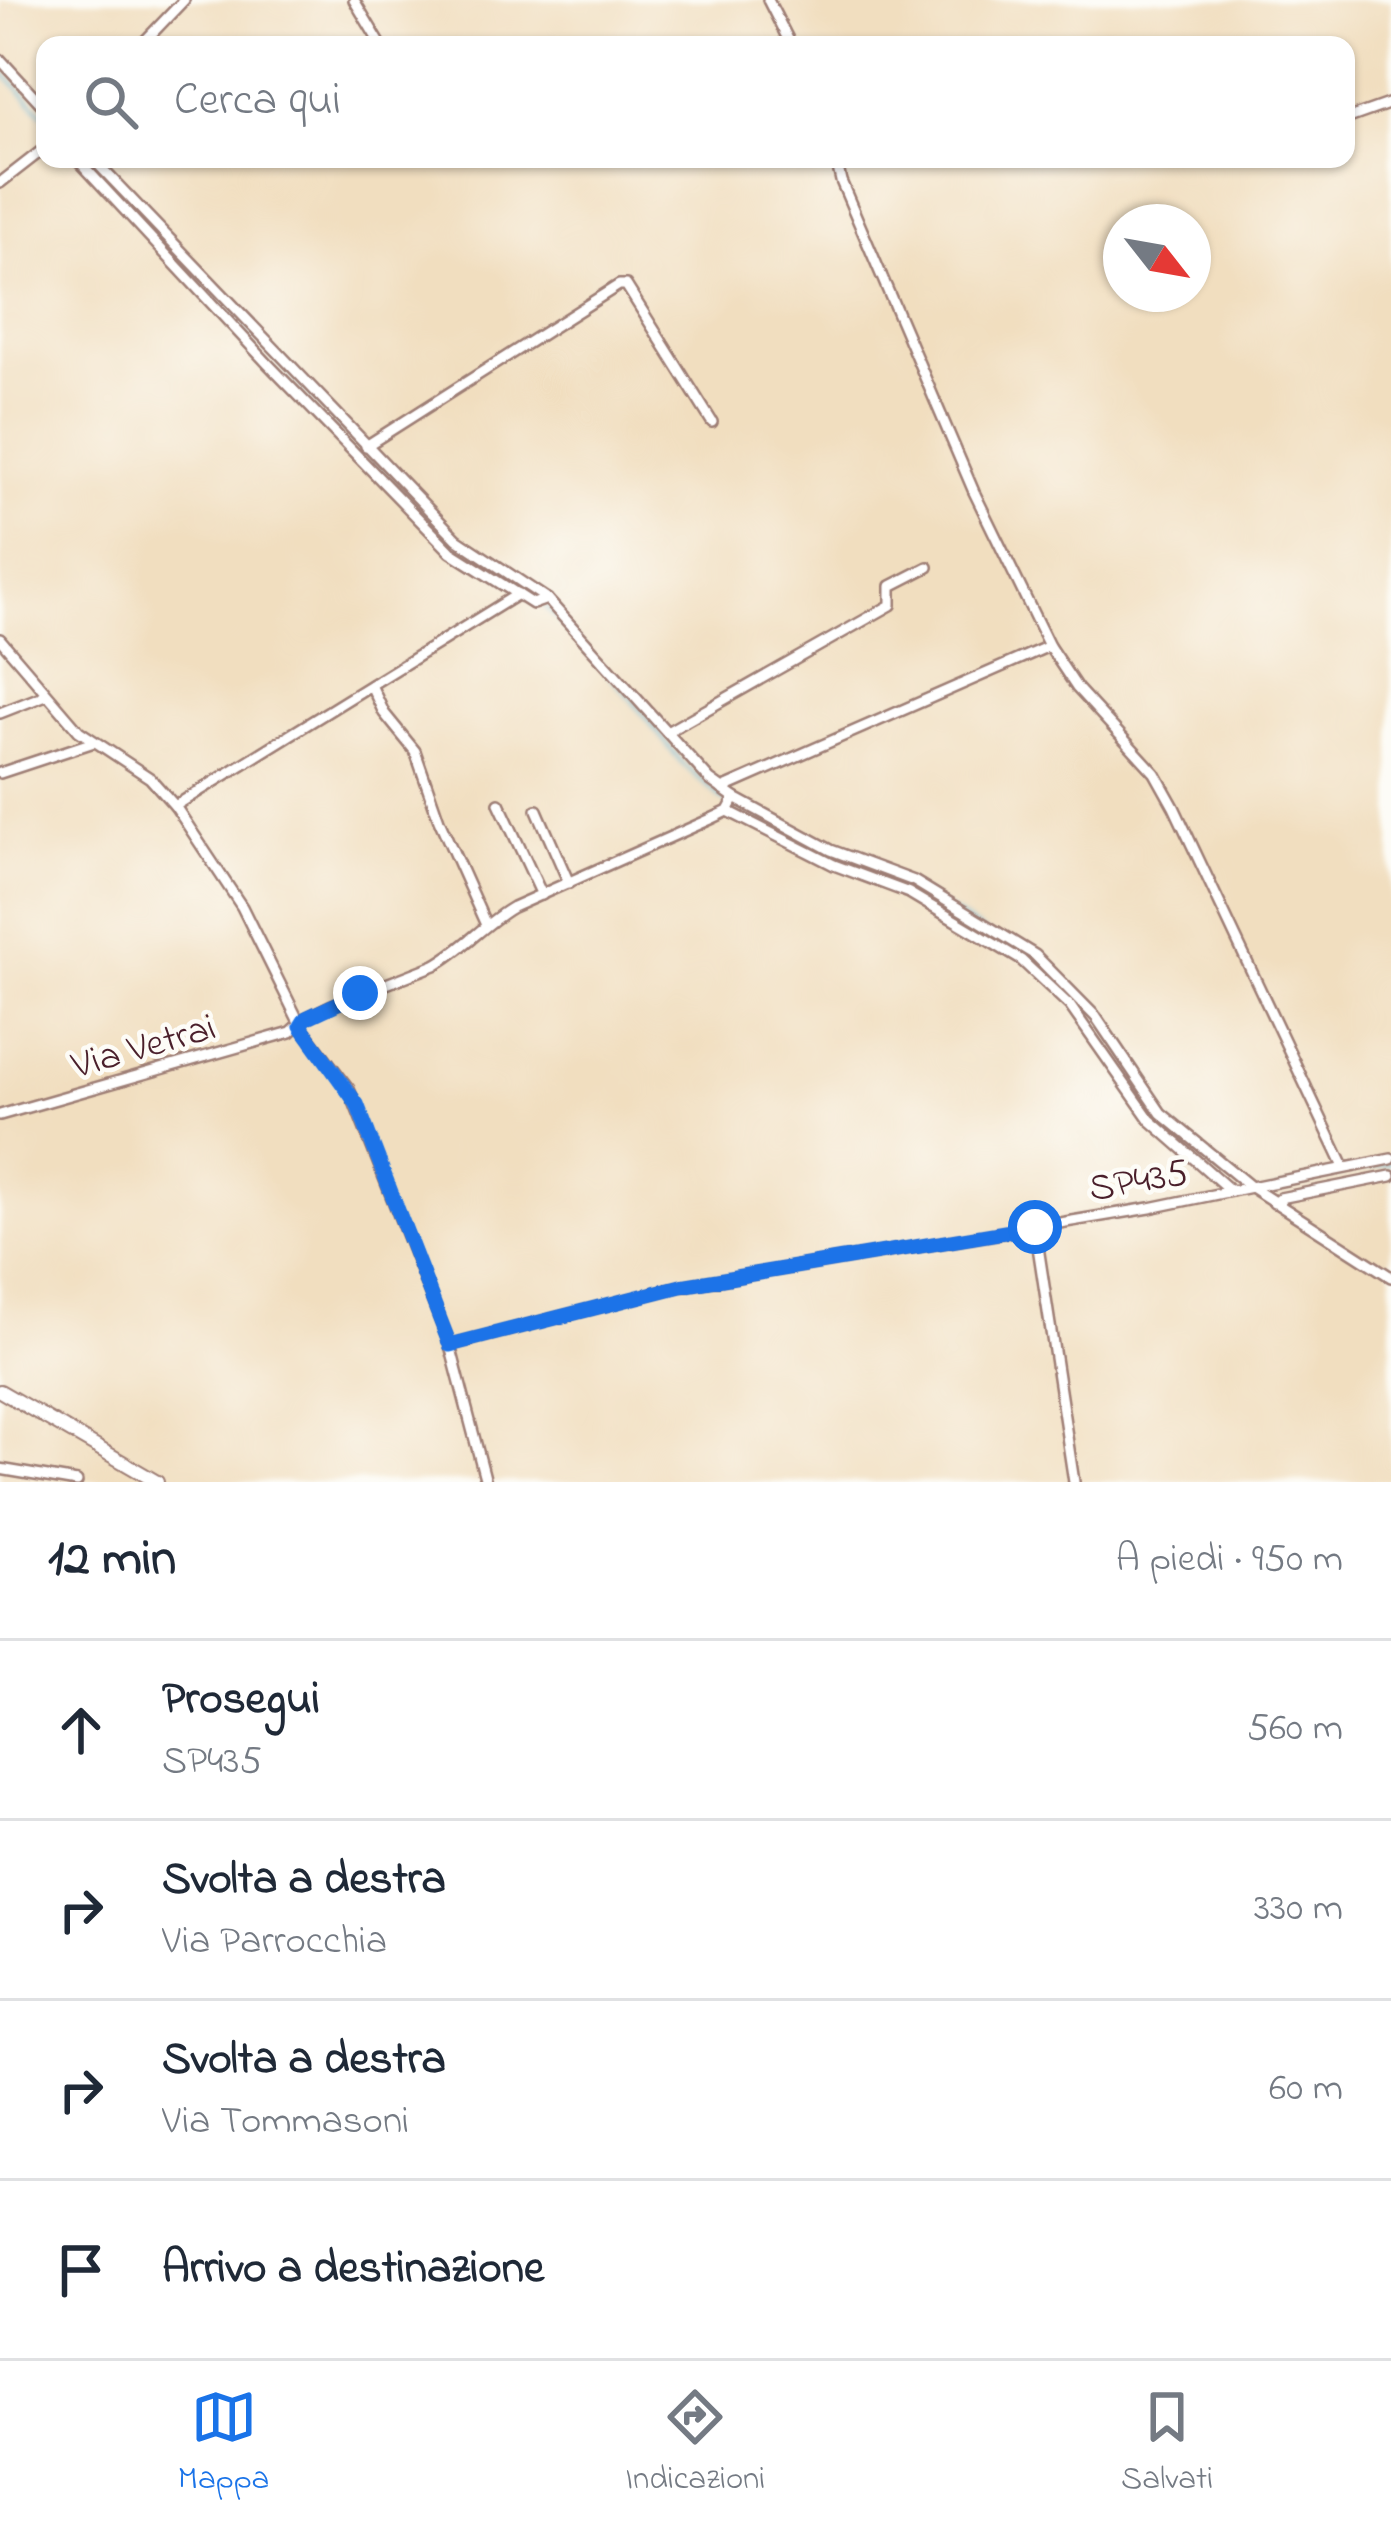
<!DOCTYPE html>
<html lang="it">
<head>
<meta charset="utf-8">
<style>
  :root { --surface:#fff; --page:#f2f2f3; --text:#1f2937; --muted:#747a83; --line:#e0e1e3; --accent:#1a73e8 }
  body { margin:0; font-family:"Indie Flower",sans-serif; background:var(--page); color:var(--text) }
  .compass { position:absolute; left:1103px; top:204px; width:108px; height:108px; border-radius:50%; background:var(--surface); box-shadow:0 3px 9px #0004; rotate:121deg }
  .stop { position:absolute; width:36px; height:36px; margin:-27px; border:9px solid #1a73e8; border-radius:50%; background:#fff }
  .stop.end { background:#1a73e8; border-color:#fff; box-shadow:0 3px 12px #0008 }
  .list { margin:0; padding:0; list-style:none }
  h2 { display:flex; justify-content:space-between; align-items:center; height:156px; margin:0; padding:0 48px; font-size:51px }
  h2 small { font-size:39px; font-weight:400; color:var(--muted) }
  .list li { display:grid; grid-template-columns:78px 1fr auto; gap:36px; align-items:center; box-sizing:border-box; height:180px; padding:0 48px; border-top:3px solid var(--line) }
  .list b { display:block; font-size:45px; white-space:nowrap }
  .list p { margin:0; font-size:39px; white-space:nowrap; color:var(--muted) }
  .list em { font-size:39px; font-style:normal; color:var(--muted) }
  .icon { flex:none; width:66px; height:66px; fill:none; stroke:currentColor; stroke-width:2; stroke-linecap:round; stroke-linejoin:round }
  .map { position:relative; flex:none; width:1391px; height:1482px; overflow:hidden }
  .search { position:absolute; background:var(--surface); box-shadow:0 3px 9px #0004; left:36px; right:36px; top:36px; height:132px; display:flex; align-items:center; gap:30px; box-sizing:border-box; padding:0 42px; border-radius:24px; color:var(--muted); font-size:45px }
  .sheet { height:876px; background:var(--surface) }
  nav { display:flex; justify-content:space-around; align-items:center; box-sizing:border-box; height:168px; border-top:3px solid var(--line); background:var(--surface); font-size:33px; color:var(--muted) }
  nav a { display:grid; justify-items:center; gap:6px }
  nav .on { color:var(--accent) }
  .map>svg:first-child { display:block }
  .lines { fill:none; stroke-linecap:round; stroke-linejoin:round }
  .stream { stroke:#54b4d3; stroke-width:3 }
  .minor-casing { stroke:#9e7e75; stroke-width:14 }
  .major-casing { stroke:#9e7e75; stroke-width:16 }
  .minor { stroke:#fff; stroke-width:9 }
  .major { stroke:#fff; stroke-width:12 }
  .route { stroke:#1a73e8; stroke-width:15 }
  .labels { text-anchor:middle; stroke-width:9; stroke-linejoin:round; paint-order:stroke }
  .street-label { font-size:39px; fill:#4a1f2b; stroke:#fdfcf7 }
</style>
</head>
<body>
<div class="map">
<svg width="1391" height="1482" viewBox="0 0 1391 1482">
  <rect width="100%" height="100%" fill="#fdfcf7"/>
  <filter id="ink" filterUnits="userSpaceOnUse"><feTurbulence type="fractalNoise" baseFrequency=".00833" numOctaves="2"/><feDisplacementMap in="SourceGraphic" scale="24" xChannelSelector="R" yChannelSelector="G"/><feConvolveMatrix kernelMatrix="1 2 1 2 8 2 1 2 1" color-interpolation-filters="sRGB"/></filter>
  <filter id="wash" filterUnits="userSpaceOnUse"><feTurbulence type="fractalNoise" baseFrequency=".004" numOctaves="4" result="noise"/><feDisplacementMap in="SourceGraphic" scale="48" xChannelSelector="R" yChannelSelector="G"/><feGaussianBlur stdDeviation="2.7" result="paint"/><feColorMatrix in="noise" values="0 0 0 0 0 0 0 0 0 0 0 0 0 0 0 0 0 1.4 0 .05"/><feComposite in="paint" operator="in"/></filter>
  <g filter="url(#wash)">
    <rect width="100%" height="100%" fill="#f1debf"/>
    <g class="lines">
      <g class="stream">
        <path d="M0,69l45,47"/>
        <path d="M85,159l334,351 56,50 49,29"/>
        <path d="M545,606l87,94 50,63 39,35 108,57 79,30 135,84"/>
        <path d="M1079,1006l71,102 82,73"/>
        <path d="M1351,1171l40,-7"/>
        <path d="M1270,1192l72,-19"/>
      </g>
    </g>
  </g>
  <g filter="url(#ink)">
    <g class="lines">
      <g class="minor-casing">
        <g id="minor">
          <path d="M354,0l27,45"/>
          <path d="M768,0l23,45"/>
          <path d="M141,45l43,-45"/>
          <path d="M0,59l45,49"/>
          <path d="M1346,119l45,-16"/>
          <path d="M77,159l191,205 183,188 82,52 14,-5"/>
          <path d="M93,159l364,380 90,60 163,181 25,18 96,52 83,31 121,74 61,62 65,96 90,74 140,-28"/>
          <path d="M836,159l5,22 133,311 75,154 28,42 78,85 19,34 170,360"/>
          <path d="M0,183l45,-35"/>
          <path d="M366,446l253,-161h7l86,137"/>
          <path d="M0,639l79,92 71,47 25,28 67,101 59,119 48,63 101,256 36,137"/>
          <path d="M371,685l13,28 31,38 24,69 47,105"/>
          <path d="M0,713l46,-18"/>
          <path d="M667,732l224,-127v-19l37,-19"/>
          <path d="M0,773l94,-31"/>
          <path d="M722,789l327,-143"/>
          <path d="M499,803l43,92"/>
          <path d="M175,806l343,-212"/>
          <path d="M537,810l32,73"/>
          <path d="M728,811l106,54 75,28 112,67 49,46 80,114 81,71"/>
          <path d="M0,1115l291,-83 15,-14 24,-12 105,-41c29,-16 50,-42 78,-58l198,-88 17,-8 7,-13"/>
          <path d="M1274,1203l6,-5 111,-22"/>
          <path d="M1035,1227l39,255"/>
          <path d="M450,1345l231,-59 469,-78 101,-21 140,90"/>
          <path d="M0,1469l77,13"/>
        </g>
      </g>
      <g class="major-casing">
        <path id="major" d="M0,1391l157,91"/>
      </g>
      <use href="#minor" class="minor"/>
      <use href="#major" class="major"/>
    </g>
  </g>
  <g class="lines" filter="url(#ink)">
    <path class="route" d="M360,993l-54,25 -5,8 56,78 93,241 231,-59 354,-59"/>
  </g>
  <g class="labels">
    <g class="street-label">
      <text transform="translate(143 1044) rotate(-16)" y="14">Via Vetrai</text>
      <text transform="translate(1138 1178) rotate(-10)" y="14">SP435</text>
    </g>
  </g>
</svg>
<svg class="compass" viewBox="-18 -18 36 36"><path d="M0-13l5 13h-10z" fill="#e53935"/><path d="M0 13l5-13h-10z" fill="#747a83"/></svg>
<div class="stop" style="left:1035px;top:1227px"></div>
<div class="stop end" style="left:360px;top:993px"></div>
<div class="search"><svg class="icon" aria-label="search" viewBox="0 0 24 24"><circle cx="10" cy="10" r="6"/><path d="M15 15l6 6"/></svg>Cerca qui</div>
</div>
<section class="sheet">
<h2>12 min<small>A piedi · 950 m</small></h2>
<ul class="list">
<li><svg class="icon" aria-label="ahead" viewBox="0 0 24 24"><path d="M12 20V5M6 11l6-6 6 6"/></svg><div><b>Prosegui</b><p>SP435</p></div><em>560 m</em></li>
<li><svg class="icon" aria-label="right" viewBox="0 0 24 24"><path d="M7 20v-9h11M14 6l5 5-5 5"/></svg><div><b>Svolta a destra</b><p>Via Parrocchia</p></div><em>330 m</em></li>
<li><svg class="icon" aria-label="right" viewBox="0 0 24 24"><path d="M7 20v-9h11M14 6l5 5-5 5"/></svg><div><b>Svolta a destra</b><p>Via Tommasoni</p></div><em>60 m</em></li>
<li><svg class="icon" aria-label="arrive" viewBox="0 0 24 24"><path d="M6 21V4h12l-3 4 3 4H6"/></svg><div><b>Arrivo a destinazione</b></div></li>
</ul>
</section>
<nav>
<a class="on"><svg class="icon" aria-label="map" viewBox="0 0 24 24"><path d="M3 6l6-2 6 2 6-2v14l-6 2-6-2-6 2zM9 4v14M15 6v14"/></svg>Mappa</a>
<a><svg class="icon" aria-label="directions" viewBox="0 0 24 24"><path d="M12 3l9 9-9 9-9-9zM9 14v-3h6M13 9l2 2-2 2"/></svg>Indicazioni</a>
<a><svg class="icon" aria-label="saved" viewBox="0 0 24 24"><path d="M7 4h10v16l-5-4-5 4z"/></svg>Salvati</a>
</nav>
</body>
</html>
